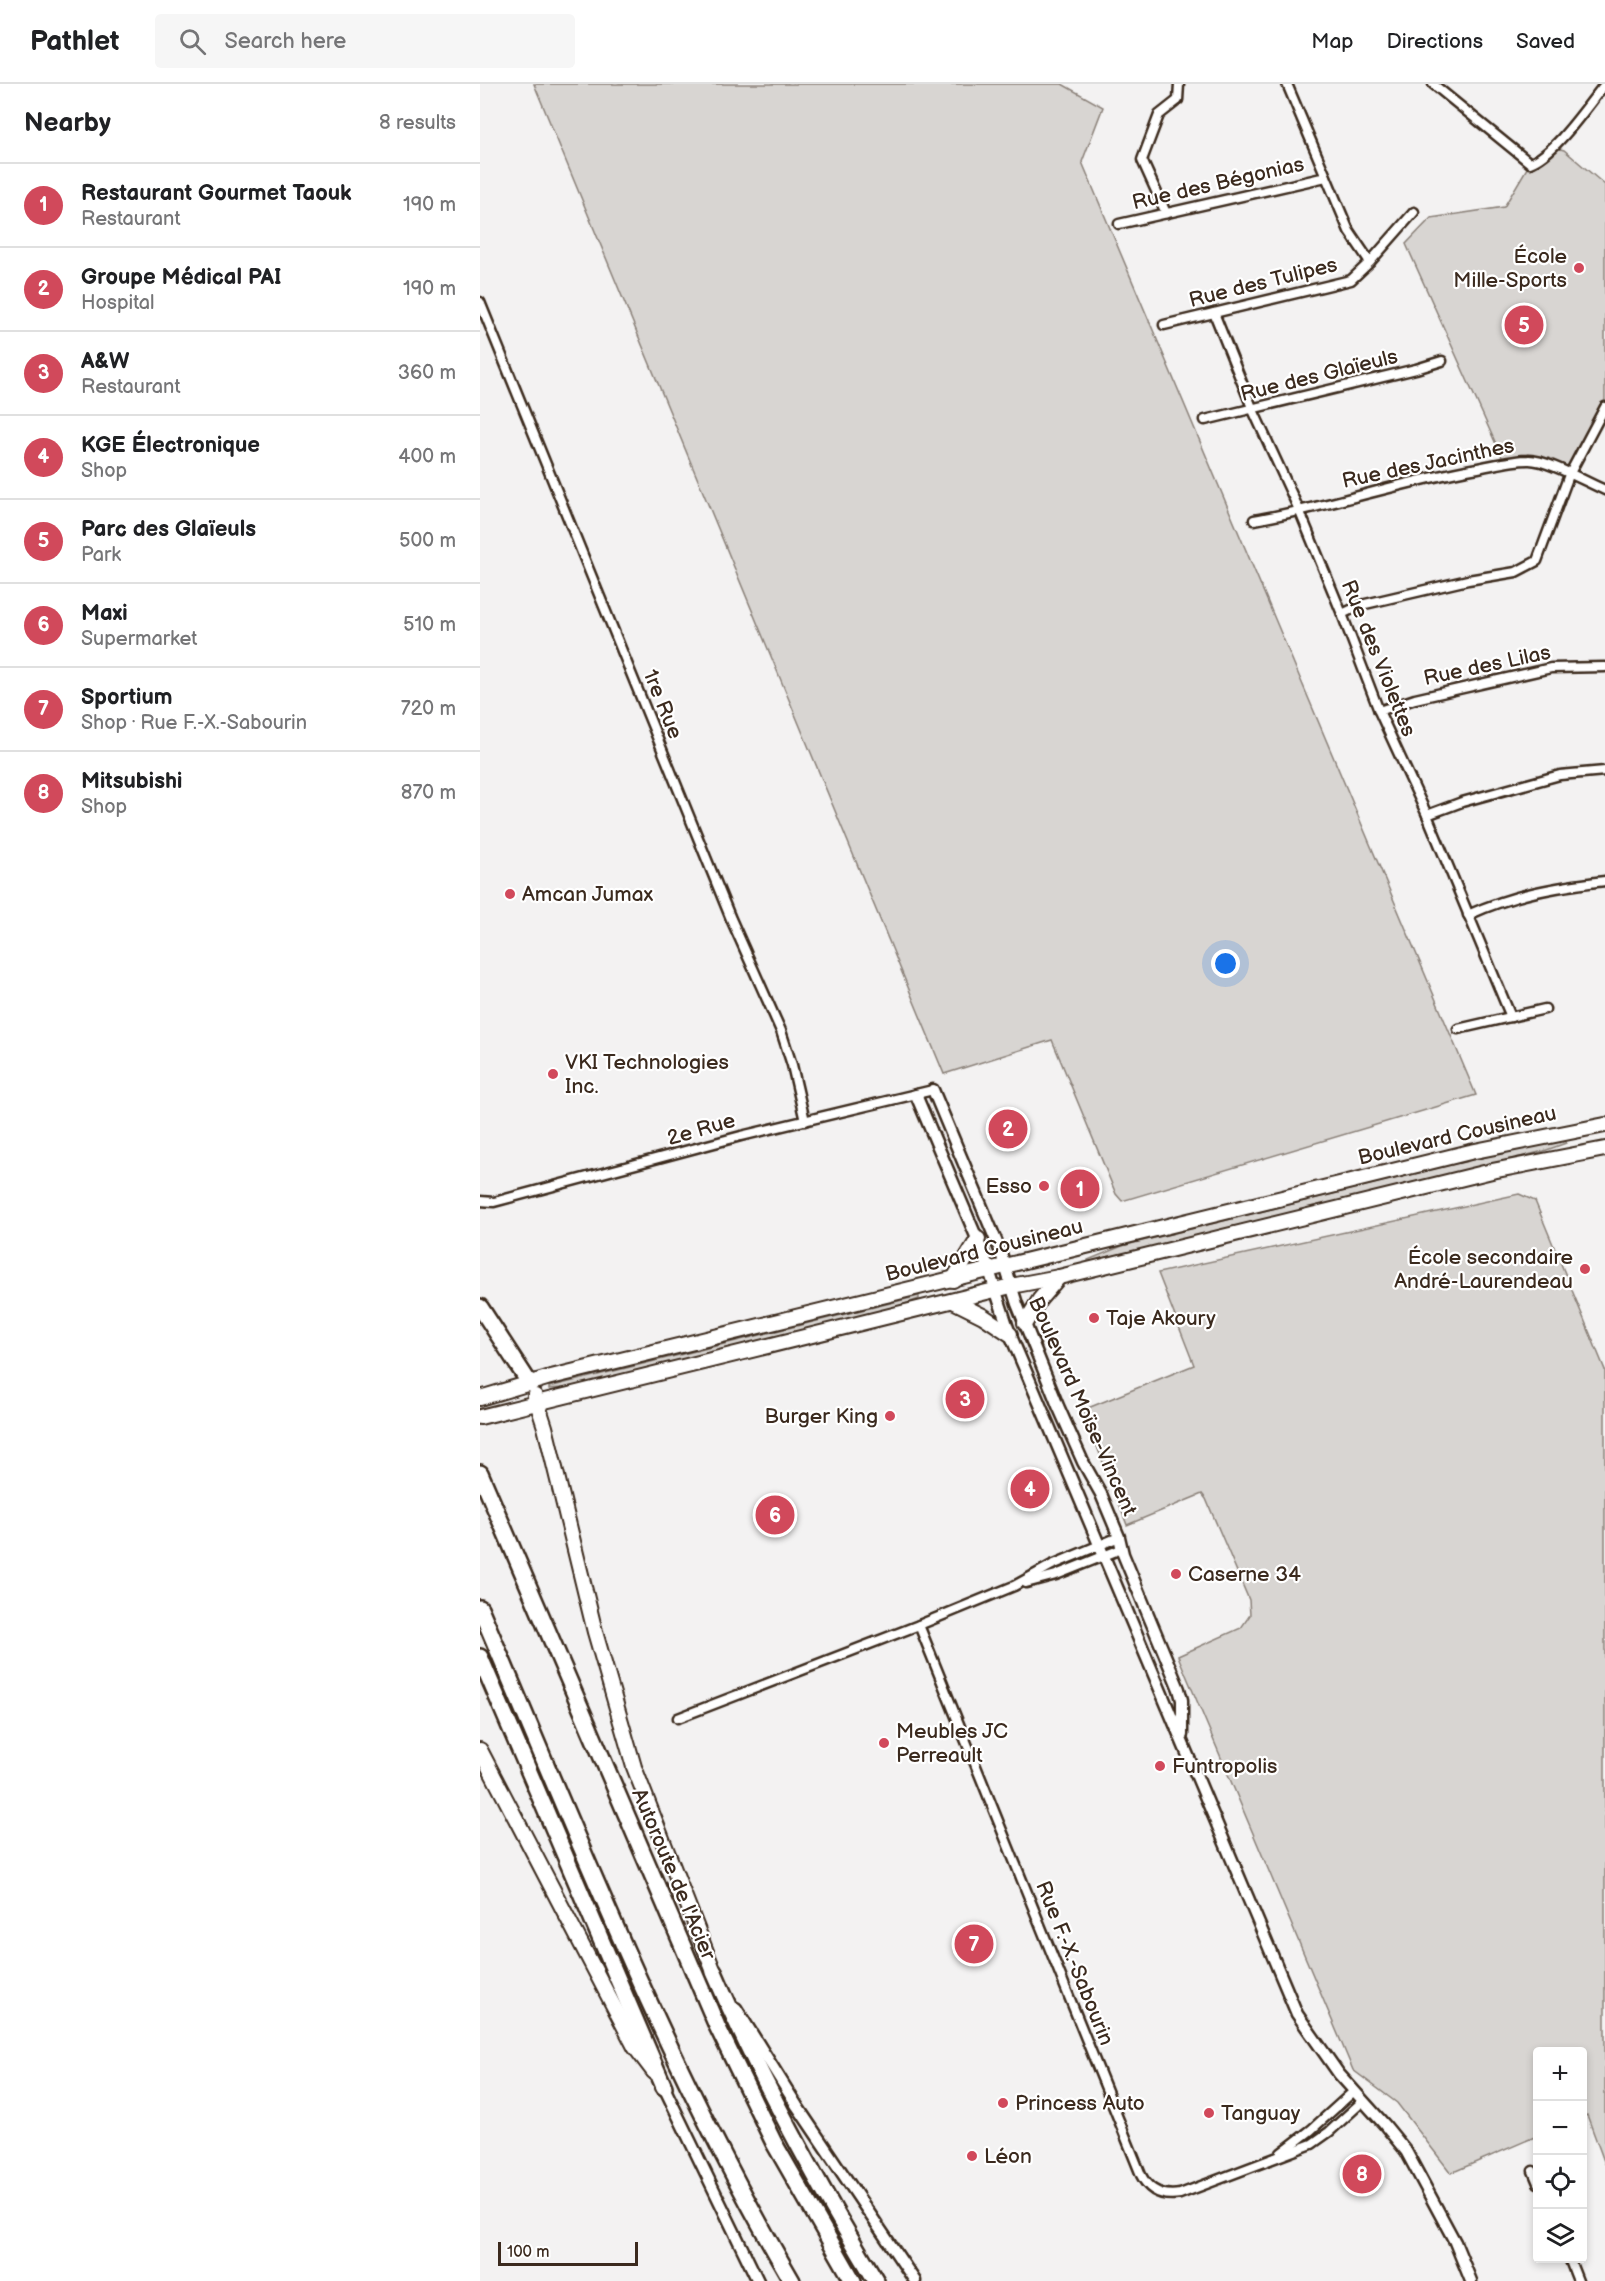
<!DOCTYPE html>
<html lang="en">
<head>
<meta charset="utf-8">
<style>
  :root { --surface:#fff; --page:#f6f6f6; --text:#202124; --muted:#757577; --line:#e0e0e0; --accent:#d1495b }
  body { margin:0; font-family:"Balsamiq Sans",sans-serif; background:var(--page); color:var(--text) }
  .controls { position:absolute; right:18px; bottom:18px; display:grid; overflow:hidden; border-radius:6px; box-shadow:0 3px 9px #0003 }
  .controls button { width:54px; height:54px; display:grid; place-items:center; padding:0; border:0; border-bottom:2px solid var(--line); background:var(--surface); color:var(--text); font:30px sans-serif }
  .scale { position:absolute; left:18px; bottom:15px; width:140px; box-sizing:border-box; padding-left:6px; border:3px solid #3b2a1e; border-top:0; font-size:16px; line-height:21px; white-space:nowrap; color:#3b2a1e; -webkit-text-stroke:4px #fff; paint-order:stroke }
  .you { position:absolute; left:746px; top:880px; width:21px; height:21px; margin:-15px; border:4px solid #fff; border-radius:50%; background:#1a73e8; box-shadow:0 0 0 9px #1a73e833 }
  .badge { display:grid; place-items:center; width:39px; height:39px; border-radius:50%; background:var(--accent); color:#fff; font-size:20px; font-weight:700 }
  .pin { position:absolute; translate:-50% -50%; border:3px solid #fff; box-shadow:0 2px 6px #0006 }
  .list { margin:0; padding:0; list-style:none }
  h2 { display:flex; justify-content:space-between; align-items:center; height:78px; margin:0; padding:0 24px; font-size:26px }
  h2 small { font-size:20px; font-weight:400; color:var(--muted) }
  .list li { display:grid; grid-template-columns:39px 1fr auto; gap:18px; align-items:center; box-sizing:border-box; height:84px; padding:0 24px; border-top:2px solid var(--line) }
  .list b { display:block; font-size:22px; white-space:nowrap }
  .list p { margin:0; font-size:20px; white-space:nowrap; color:var(--muted) }
  .list em { font-size:20px; font-style:normal; color:var(--muted) }
  .icon { flex:none; width:33px; height:33px; fill:none; stroke:currentColor; stroke-width:2; stroke-linecap:round; stroke-linejoin:round }
  .map { position:relative; flex:none; width:1125px; height:2197px; overflow:hidden }
  header { display:flex; align-items:center; gap:36px; box-sizing:border-box; height:84px; padding:0 30px; background:var(--surface); border-bottom:2px solid var(--line) }
  header strong { font-size:28px }
  nav { display:flex; gap:33px; margin-inline-start:auto; font-size:21px }
  .search { width:420px; height:54px; background:var(--page); display:flex; align-items:center; gap:15px; box-sizing:border-box; padding:0 21px; border-radius:6px; color:var(--muted); font-size:22px }
  main { display:flex }
  aside { flex:1; background:var(--surface) }
  .map>svg:first-child { display:block }
  .green { fill:#d8d5d2; stroke:#8a8078; stroke-width:1.5 }
  .lines { fill:none; stroke-linecap:round; stroke-linejoin:round }
  .minor-casing { stroke:#3b2a1e; stroke-width:13 }
  .tertiary-casing { stroke:#3b2a1e; stroke-width:15 }
  .primary-casing { stroke:#3b2a1e; stroke-width:18 }
  .motorway-casing { stroke:#3b2a1e; stroke-width:20 }
  .minor { stroke:#fff; stroke-width:8 }
  .tertiary { stroke:#fff; stroke-width:10 }
  .primary { stroke:#fff; stroke-width:14 }
  .motorway { stroke:#fff; stroke-width:15 }
  .poi-dot { fill:#d1495b; stroke:#fff; stroke-width:2 }
  .labels { text-anchor:middle; stroke-width:4.5; stroke-linejoin:round; paint-order:stroke }
  .street-label { font-size:21px; fill:#3b2a1e; stroke:#fff }
  .poi-label { font-size:21px; fill:#3b2a1e; stroke:#fff; text-anchor:start }
</style>
</head>
<body>
<header>
<strong>Pathlet</strong>
<div class="search"><svg class="icon" aria-label="search" viewBox="0 0 24 24"><circle cx="10" cy="10" r="6"/><path d="M15 15l6 6"/></svg>Search here</div>
<nav><a>Map</a><a>Directions</a><a>Saved</a></nav>
</header>
<main>
<aside>
<h2>Nearby<small>8 results</small></h2>
<ul class="list">
<li><span class="badge">1</span><div><b>Restaurant Gourmet Taouk</b><p>Restaurant</p></div><em>190 m</em></li>
<li><span class="badge">2</span><div><b>Groupe Médical PAI</b><p>Hospital</p></div><em>190 m</em></li>
<li><span class="badge">3</span><div><b>A&amp;W</b><p>Restaurant</p></div><em>360 m</em></li>
<li><span class="badge">4</span><div><b>KGE Électronique</b><p>Shop</p></div><em>400 m</em></li>
<li><span class="badge">5</span><div><b>Parc des Glaïeuls</b><p>Park</p></div><em>500 m</em></li>
<li><span class="badge">6</span><div><b>Maxi</b><p>Supermarket</p></div><em>510 m</em></li>
<li><span class="badge">7</span><div><b>Sportium</b><p>Shop · Rue F.-X.-Sabourin</p></div><em>720 m</em></li>
<li><span class="badge">8</span><div><b>Mitsubishi</b><p>Shop</p></div><em>870 m</em></li>
</ul>
</aside>
<div class="map">
<svg width="1125" height="2197" viewBox="0 0 1125 2197">
  <rect width="100%" height="100%" fill="#f3f2f2"/>
  <filter id="ink" filterUnits="userSpaceOnUse"><feTurbulence type="fractalNoise" baseFrequency=".0167" numOctaves="2"/><feDisplacementMap in="SourceGraphic" scale="12" xChannelSelector="R" yChannelSelector="G"/><feConvolveMatrix kernelMatrix="1 2 1 2 8 2 1 2 1" color-interpolation-filters="sRGB"/></filter>
  <g filter="url(#ink)">
    <g class="green">
      <path d="M54,0h528l41,23 -21,55 394,933 -354,106 -6,-7 -64,-154 -108,34z"/>
      <path d="M1073,63l11,3 41,35v222l-36,68 -21,-12 -43,1 -99,-220 25,-26 73,-11 26,-44z"/>
      <path d="M1085,1055l1,4 -22,8 -456,111v-2l34,-14 336,-83z"/>
      <path d="M1039,1110l16,7 70,169v794l-18,-49 -4,2 -1,-65h-44l-1,84 -86,37 -54,-70 -44,-33 -175,-414 63,-28 9,-13 -1,-15 -43,-101 -4,-5 -75,31 -44,-115 111,-45 -36,-92z"/>
      <path d="M439,1212v3l-29,10 -315,78 -26,2v-2z"/>
    </g>
    <g class="lines">
      <g class="minor-casing">
        <g id="minor">
          <path d="M807,0l62,147 21,31"/>
          <path d="M953,0l97,79c25,-9 57,-57 75,-79"/>
          <path d="M686,129l-24,-53 17,-45 19,-15 1,-16"/>
          <path d="M639,140l207,-47"/>
          <path d="M0,218l251,617 50,112 11,34 13,56"/>
          <path d="M734,229l39,97 47,102 42,102 37,97 48,104 84,202"/>
          <path d="M684,241l187,-45 19,-18 44,-50"/>
          <path d="M725,336l211,-51 26,-8"/>
          <path d="M774,436c76,-13 148,-39 224,-52 16,-3 34,-8 50,-8 18,-1 58,22 77,30"/>
          <path d="M862,530l19,-9 107,-25 48,-8 21,-11 32,-86 36,-68"/>
          <path d="M899,627l36,-12 136,-31 54,-1"/>
          <path d="M947,731l35,-13 98,-27 45,-4"/>
          <path d="M988,831c46,-21 87,-28 137,-34"/>
          <path d="M978,945l87,-20"/>
          <path d="M0,1117l14,1 247,-66 192,-46"/>
          <path d="M639,1453l-67,28 -38,21 -95,39 222,550c8,16 21,22 39,19l132,-50 17,-12 34,-31"/>
          <path d="M546,1499l30,-8 65,-26"/>
          <path d="M198,1634l241,-93"/>
          <path d="M801,2069l30,-23 43,-39"/>
          <path d="M1053,2087l5,12"/>
          <path d="M1089,2174l9,23"/>
        </g>
      </g>
      <g class="tertiary-casing">
        <g id="tertiary">
          <path d="M453,1006l67,160 17,54 41,102 25,56 18,32 18,43 4,17 56,135 3,11v35"/>
          <path d="M436,1011l68,160 26,79 20,47 267,633 42,60 45,50 22,27 49,91 16,39"/>
          <path d="M256,1924l61,98 118,175"/>
          <path d="M184,2003l94,194"/>
        </g>
      </g>
      <g class="primary-casing">
        <g id="primary">
          <path d="M473,1196l25,-41"/>
          <path d="M473,1217l30,15 27,18"/>
          <path d="M545,1239l15,-24 19,-22"/>
          <path d="M55,1312l10,31 50,205 39,135 80,205"/>
          <path d="M0,1314l67,-20 923,-226 135,-27"/>
          <path d="M0,1333l531,-131 48,-9 433,-106 113,-22"/>
          <path d="M0,1666l155,297 19,25"/>
        </g>
      </g>
      <g class="motorway-casing">
        <g id="motorway">
          <path d="M0,1223l50,77"/>
          <path d="M0,1389l237,553 57,117 79,138"/>
          <path d="M0,1524c97,227 187,459 312,673"/>
          <path d="M0,1573l184,430"/>
          <path d="M234,1888c46,107 102,209 162,309"/>
        </g>
      </g>
      <use href="#minor" class="minor"/>
      <use href="#tertiary" class="tertiary"/>
      <use href="#primary" class="primary"/>
      <use href="#motorway" class="motorway"/>
    </g>
  </g>
  <g class="poi-dot">
    <circle cx="1099" cy="184" r="6"/>
    <circle cx="30" cy="810" r="6"/>
    <circle cx="73" cy="990" r="6"/>
    <circle cx="564" cy="1102" r="6"/>
    <circle cx="1105" cy="1185" r="6"/>
    <circle cx="614" cy="1234" r="6"/>
    <circle cx="410" cy="1332" r="6"/>
    <circle cx="696" cy="1490" r="6"/>
    <circle cx="404" cy="1659" r="6"/>
    <circle cx="680" cy="1682" r="6"/>
    <circle cx="523" cy="2019" r="6"/>
    <circle cx="729" cy="2029" r="6"/>
    <circle cx="492" cy="2072" r="6"/>
  </g>
  <g class="labels">
    <g class="street-label">
      <text transform="translate(738 99) rotate(-13)" y="7">Rue des Bégonias</text>
      <text transform="translate(783 198) rotate(-14)" y="7">Rue des Tulipes</text>
      <text transform="translate(839 291) rotate(-14)" y="7">Rue des Glaïeuls</text>
      <text transform="translate(948 379) rotate(-12)" y="7">Rue des Jacinthes</text>
      <text transform="translate(899 574) rotate(68)" y="7">Rue des Violettes</text>
      <text transform="translate(1007 581) rotate(-12)" y="7">Rue des Lilas</text>
      <text transform="translate(183 620) rotate(68)" y="7">1re Rue</text>
      <text transform="translate(221 1045) rotate(-16)" y="7">2e Rue</text>
      <text transform="translate(977 1051) rotate(-13)" y="7">Boulevard Cousineau</text>
      <text transform="translate(504 1166) rotate(-14)" y="7">Boulevard Cousineau</text>
      <text transform="translate(603 1322) rotate(66)" y="7">Boulevard Moïse-Vincent</text>
      <text transform="translate(194 1790) rotate(67)" y="7">Autoroute de l'Acier</text>
      <text transform="translate(595 1879) rotate(68)" y="7">Rue F.-X.-Sabourin</text>
    </g>
    <g class="poi-label">
      <text x="1087" y="179" text-anchor="end">École<tspan x="1087" dy="24">Mille-Sports</tspan></text>
      <text x="42" y="817">Amcan Jumax</text>
      <text x="85" y="985">VKI Technologies<tspan x="85" dy="24">Inc.</tspan></text>
      <text x="552" y="1109" text-anchor="end">Esso</text>
      <text x="1093" y="1180" text-anchor="end">École secondaire<tspan x="1093" dy="24">André-Laurendeau</tspan></text>
      <text x="626" y="1241">Taje Akoury</text>
      <text x="398" y="1339" text-anchor="end">Burger King</text>
      <text x="708" y="1497">Caserne 34</text>
      <text x="416" y="1654">Meubles JC<tspan x="416" dy="24">Perreault</tspan></text>
      <text x="692" y="1689">Funtropolis</text>
      <text x="535" y="2026">Princess Auto</text>
      <text x="741" y="2036">Tanguay</text>
      <text x="504" y="2079">Léon</text>
    </g>
  </g>
</svg>
<div class="controls">
<button>+</button>
<button>−</button>
<button><svg class="icon" aria-label="locate" viewBox="0 0 24 24"><circle cx="12" cy="12" r="6"/><path d="M12 2v4M12 18v4M2 12h4M18 12h4"/></svg></button>
<button><svg class="icon" aria-label="layers" viewBox="0 0 24 24"><path d="M12 4l9 5-9 5-9-5zM3 14l9 5 9-5"/></svg></button>
</div>
<div class="scale">100 m</div>
<div class="you"></div>
<div class="pin badge" style="left:600px;top:1105px">1</div>
<div class="pin badge" style="left:528px;top:1045px">2</div>
<div class="pin badge" style="left:485px;top:1315px">3</div>
<div class="pin badge" style="left:550px;top:1405px">4</div>
<div class="pin badge" style="left:1044px;top:241px">5</div>
<div class="pin badge" style="left:295px;top:1431px">6</div>
<div class="pin badge" style="left:494px;top:1860px">7</div>
<div class="pin badge" style="left:882px;top:2090px">8</div>
</div>
</main>
</body>
</html>
